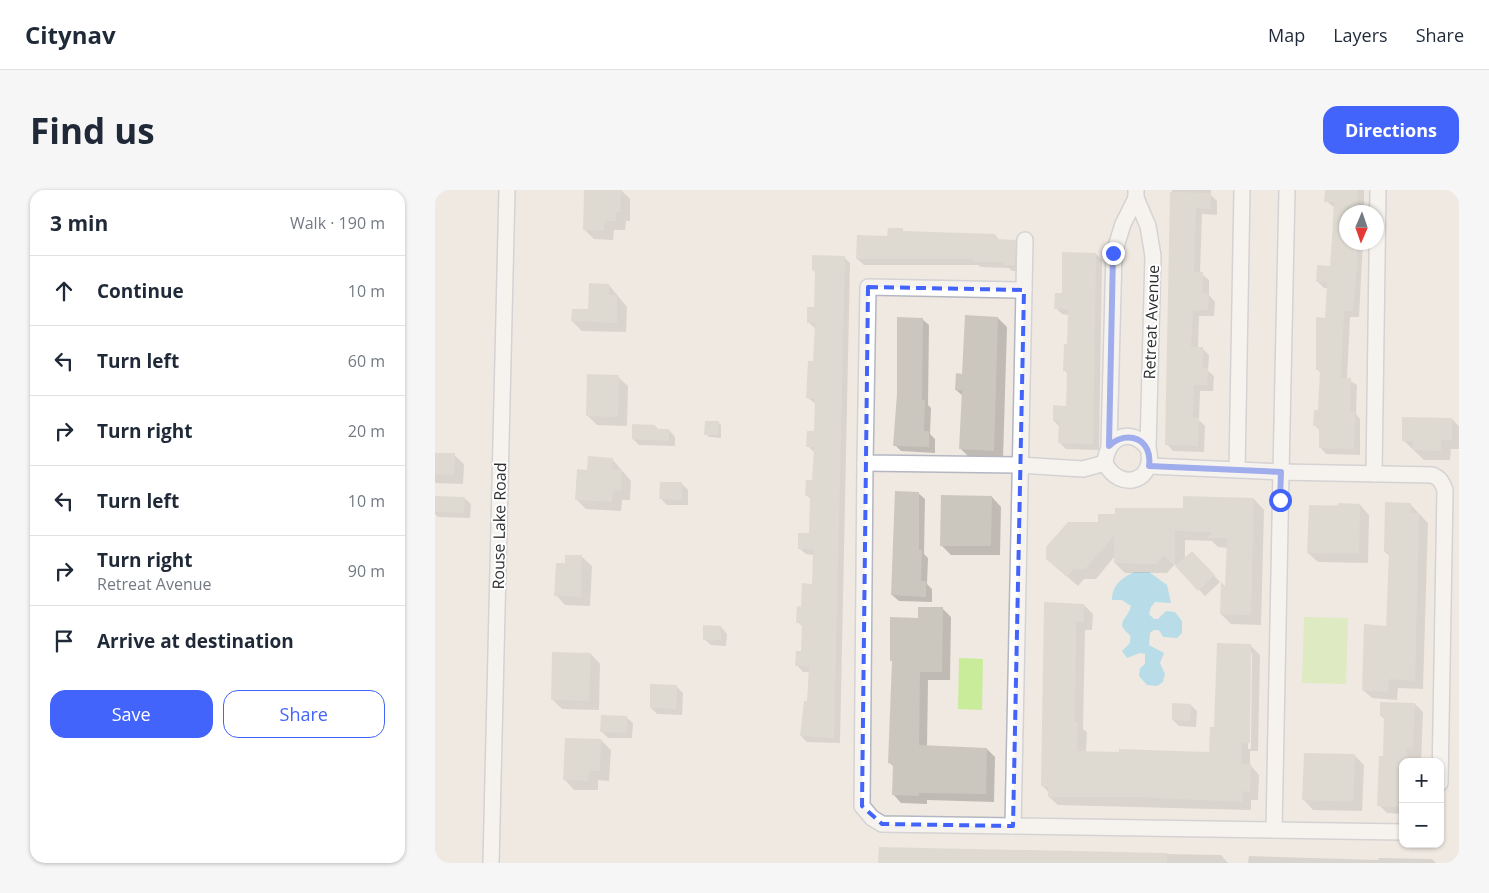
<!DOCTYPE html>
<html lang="en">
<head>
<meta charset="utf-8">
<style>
  :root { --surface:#fff; --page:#f6f6f7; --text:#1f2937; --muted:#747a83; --line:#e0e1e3; --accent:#4264fb }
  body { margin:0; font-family:"Open Sans",sans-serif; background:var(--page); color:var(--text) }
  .controls { position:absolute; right:15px; bottom:15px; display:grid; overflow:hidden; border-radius:10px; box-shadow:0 1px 4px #0004 }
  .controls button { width:45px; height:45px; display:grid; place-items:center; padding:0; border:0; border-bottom:1px solid var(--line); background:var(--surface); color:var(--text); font:25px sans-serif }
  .compass { position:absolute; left:904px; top:15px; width:45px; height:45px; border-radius:50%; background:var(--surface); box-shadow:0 1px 4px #0004; rotate:182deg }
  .stop { position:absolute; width:15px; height:15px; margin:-11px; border:4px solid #4264fb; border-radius:50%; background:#fff }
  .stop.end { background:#4264fb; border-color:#fff; box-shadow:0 1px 5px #0008 }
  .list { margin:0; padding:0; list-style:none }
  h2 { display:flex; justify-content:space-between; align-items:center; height:65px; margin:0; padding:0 20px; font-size:21px }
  h2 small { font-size:16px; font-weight:400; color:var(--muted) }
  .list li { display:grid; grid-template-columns:32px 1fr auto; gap:15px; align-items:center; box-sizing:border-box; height:70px; padding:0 20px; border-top:1px solid var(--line) }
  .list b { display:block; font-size:19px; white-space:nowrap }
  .list p { margin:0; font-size:16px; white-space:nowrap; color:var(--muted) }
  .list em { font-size:16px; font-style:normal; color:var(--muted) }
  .actions { display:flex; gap:10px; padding:15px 20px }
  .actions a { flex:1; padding:11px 0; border:1px solid var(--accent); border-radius:15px; text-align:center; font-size:18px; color:var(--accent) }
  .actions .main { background:var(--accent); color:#fff }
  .icon { flex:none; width:28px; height:28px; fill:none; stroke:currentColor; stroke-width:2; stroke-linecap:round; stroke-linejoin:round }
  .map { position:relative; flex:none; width:1024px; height:673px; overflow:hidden; border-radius:15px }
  header { display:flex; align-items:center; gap:30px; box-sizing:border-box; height:70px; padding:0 25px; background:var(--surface); border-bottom:1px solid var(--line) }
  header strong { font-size:24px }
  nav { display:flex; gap:28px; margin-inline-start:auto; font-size:18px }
  .intro { display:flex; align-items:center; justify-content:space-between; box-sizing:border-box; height:120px; padding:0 30px }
  h1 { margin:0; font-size:35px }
  .button { padding:12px 22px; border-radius:15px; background:var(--accent); color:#fff; font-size:18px; font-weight:700 }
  main { display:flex; gap:30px; padding:0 30px }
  aside { flex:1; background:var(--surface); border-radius:15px; box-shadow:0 1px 4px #0004 }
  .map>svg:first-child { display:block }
  .pitch { fill:#c9ec9a }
  .water { fill:#75cff0 }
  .shadow { fill:#0003; fill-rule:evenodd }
  .building { fill:#cbc7bf }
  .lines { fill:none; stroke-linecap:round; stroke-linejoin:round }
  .minor-casing { stroke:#b4b7c1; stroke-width:18 }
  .minor { stroke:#fff; stroke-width:15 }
  .route { stroke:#4264fb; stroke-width:6 }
  .marked { fill:none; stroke:#4264fb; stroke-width:4; stroke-dasharray:10 6; stroke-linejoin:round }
  .labels { text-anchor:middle; stroke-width:4; stroke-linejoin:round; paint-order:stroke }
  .street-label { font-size:16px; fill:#2e2e2e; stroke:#fff }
</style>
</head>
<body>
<header>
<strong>Citynav</strong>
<nav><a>Map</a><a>Layers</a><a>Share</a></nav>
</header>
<div class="intro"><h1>Find us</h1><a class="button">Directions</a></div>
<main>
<aside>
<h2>3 min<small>Walk · 190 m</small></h2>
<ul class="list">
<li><svg class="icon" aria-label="ahead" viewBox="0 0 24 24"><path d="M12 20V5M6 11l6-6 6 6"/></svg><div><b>Continue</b></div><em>10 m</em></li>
<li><svg class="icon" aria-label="left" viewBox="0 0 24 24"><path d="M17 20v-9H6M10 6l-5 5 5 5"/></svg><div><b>Turn left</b></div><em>60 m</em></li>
<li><svg class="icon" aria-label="right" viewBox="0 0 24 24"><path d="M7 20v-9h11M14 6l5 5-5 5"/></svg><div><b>Turn right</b></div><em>20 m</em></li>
<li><svg class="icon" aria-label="left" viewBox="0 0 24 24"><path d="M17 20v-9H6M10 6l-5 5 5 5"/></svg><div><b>Turn left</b></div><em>10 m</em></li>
<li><svg class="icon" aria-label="right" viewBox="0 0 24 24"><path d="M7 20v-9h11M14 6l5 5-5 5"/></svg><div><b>Turn right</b><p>Retreat Avenue</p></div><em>90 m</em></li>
<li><svg class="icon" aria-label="arrive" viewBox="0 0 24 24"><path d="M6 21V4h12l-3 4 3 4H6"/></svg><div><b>Arrive at destination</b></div></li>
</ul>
<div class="actions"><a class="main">Save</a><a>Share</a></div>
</aside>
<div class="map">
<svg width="1024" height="673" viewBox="0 0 1024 673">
  <rect width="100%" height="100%" fill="#efe9e1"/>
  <g class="pitch">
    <path d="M869,427l44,1 -2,66 -44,-1z"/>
    <path d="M524,468l24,1 -1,51 -24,-1z"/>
  </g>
  <path class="water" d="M699,382h15l18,13 4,18 -16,-1 -4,5 -2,7 5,5h4l8,-8 9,1 7,9v12l-5,5 -14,-1 -4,-7h-5l-4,3 -1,12 15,8 -4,10 5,11 -2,8 -6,4 -10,-1 -8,-9 1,-8 5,-4v-10l-5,-1 -13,5 -5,-7c5,-6 10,-6 8,-16 -16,-13 -3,-14 1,-29l-9,-6h-10c0,-15 10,-22 22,-28z"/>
  <g class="shadow">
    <path d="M150,0h36l9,9v22h-4l-1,9h-11l-1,10 -19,-1 -10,-10z"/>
    <path d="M737,0h39v5l6,6v14l-15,-1 -2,59 9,7v15l6,7 -1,14h-15l-1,32h4l7,7 -1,16 6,5 -1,15h-13l-1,29 6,6 -1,26 -31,-1 -6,-7z"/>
    <path d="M890,0h39v22h-17v30h16l-4,75h-9l-3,62 10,6 -1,29 4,5v36l-34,-1 -6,-7v-16l-5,-6 4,-13 2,-39 -3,-3 9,-51 1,-31h-4l-7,-7 15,-14 3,-59 -9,-7z"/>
    <path d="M467,40l2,2 91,3 5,6h15l6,6v24h-9l-3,-3 -28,-1 -3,-2h-114l-7,-6z"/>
    <path d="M661,64l6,6 -3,190 -33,-1 -7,-7 1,-15 -6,-6 13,-14 1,-33 -4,-4 4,-25 1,-30 -7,-1 -6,-6 7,-13z"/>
    <path d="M409,67l6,6 -10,480 -33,-1 -6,-6 8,-34 1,-30h-7l-6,-7 5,-13 1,-25 -5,-5 15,-37 1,-30 -8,-1 -7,-6 11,-14 1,-34 -4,-5 7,-13 1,-29 -7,-7 7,-14 1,-28 -8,-6 7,-35 1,-34 -8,-7 7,-13 1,-36 -3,-3z"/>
    <path d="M174,95l18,22 -1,25 -44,-1 -10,-10 18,-10z"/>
    <path d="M563,128l9,9 -4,132 -33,-1 -9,-9 2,-53 -7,-6 7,-15z"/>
    <path d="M487,129l7,6 -1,80 3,3 -1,26 5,5v14l-34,-2 -6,-6z"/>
    <path d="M183,187l10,9 -1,40 -30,-1 -10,-10z"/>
    <path d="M1017,229l7,7v23h-8l-1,11h-26l-21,-20z"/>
    <path d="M284,233l2,2v13l-12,-1 -3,-3z"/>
    <path d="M220,236l4,4h10l6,7v9l-36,-1 -6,-6z"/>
    <path d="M0,264l19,1 10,9 -1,20 -28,-1z"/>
    <path d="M177,269l19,22 -1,19h-8l-1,11 -35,-2 -9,-9 11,-29z"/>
    <path d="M247,294l6,6v15h-21l-7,-7z"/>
    <path d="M483,303l7,6 -1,55 4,4 -1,26 5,5v13l-33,-1 -7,-6z"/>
    <path d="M0,307l29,1 7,6 -1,14 -32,-1 -3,-3z"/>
    <path d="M557,307l9,10 -1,48h-49l-10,-10z"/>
    <path d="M819,309l10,11 -3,115 -30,-1 -10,-10 5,-25 2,-41 -10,-1 -6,-6 -27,-1v20l7,-7 28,29 -15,14 -30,-32 -8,9h-42l-10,-10v-7l-19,23h-12l-6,7 -31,-27 52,-36z"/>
    <path d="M975,314l18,19 -5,166 -25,-1 -1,12 -25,-2 -9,-8 24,-63 3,-71 -5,-4z"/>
    <path d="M925,315l9,10 -1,48 -50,-1 -10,-9 2,-47z"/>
    <path d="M147,367l10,9 -2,40 -25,-1 -9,-10z"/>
    <path d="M610,414l39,1 9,9 -1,16h-7l-2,99 4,3 -1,20 124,2 5,-26 36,-82 9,9 -2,96h-8v14l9,10 -1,25h-7v10l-193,-5 -9,-8v-4l-6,-7zM815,463h2l-1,96h-3z"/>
    <path d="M508,419l8,8 -1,63h-22l-1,67 60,2 8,8 -1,45 -67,-2v4l-26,-1 -8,-9 1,-27 -4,-4 4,-100 -3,-3 28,-41z"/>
    <path d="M286,437l6,7 -1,12 -15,-1 -7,-6z"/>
    <path d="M156,464l9,10 -1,46 -37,-1 -10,-10z"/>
    <path d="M241,496l7,7 -1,22 -25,-1 -6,-6z"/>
    <path d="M980,514l8,8 -2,50h-18v52l-16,-1 -8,-8 7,-85 -5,-4z"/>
    <path d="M756,515l6,6 -1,16 -17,-1 -6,-6z"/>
    <path d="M191,527l7,6 -1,15h-24l-7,-7z"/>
    <path d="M166,550l10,10 -2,31 -11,-1v10h-24l-9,-10z"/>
    <path d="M919,565l10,10 -2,46 -49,-1 -9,-10z"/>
    <path d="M445,659l341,6 7,8h-348z"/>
    <path d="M814,666l129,4 1,-2 53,1 4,4h-188z"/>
  </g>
  <g class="building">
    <path d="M149,0h37l-1,22h-4v9h-11l-1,10 -21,-1z"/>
    <path d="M890,0h33l-1,22h-10v30h10v25l-4,44h-9l-3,67h10l-1,34h5l-1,37 -35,-1v-22h-6l1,-16h4l2,-40h-4v-53l9,1 2,-36h-11l1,-17 13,1 2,-27 2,-37h-10z"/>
    <path d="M735,2l41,1v16l-15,-1 -2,64h9l-1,21 7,1 -1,16h-15l-2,37h12l-1,21h6l-1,17h-13l-1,33h6l-1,28 -33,-1z"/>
    <path d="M453,38h15v3l92,3v5l21,1 -1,25h-11v-3h-31l1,-3h-118l1,-24 30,1z"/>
    <path d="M627,62l34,1 -3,191 -35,-1 1,-22h-6v-16l13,1 1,-35h-4l1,-27h3l1,-35h-14l1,-16h7z"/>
    <path d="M377,65l33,1 -11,482 -34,-2 4,-35h3l2,-35h-14l1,-15h5l1,-28h-6l1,-17 4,1 1,-24 10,1 1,-35h-15v-16h11l1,-37h-5l1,-16h6l2,-33h-8l1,-16h7l1,-33h-9l2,-37h5l2,-38h-8v-16h7l1,-36 -3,-1z"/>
    <path d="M154,93l20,1v11l8,1v27l-46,-2 1,-12h16z"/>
    <path d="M530,125l33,2 -4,134 -35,-2 3,-59h-7l1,-17 6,1z"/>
    <path d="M462,127l26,1 -1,82h3l-1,31h5v16l-36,-1 4,-52z"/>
    <path d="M152,184l32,1 -1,42 -32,-1z"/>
    <path d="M967,227l50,1v22h-11v11l-28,-1v-9h-11z"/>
    <path d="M270,231h14l-1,14h-14z"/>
    <path d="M197,234l23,1v4h14v12l-37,-2z"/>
    <path d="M0,263h20l-1,22 -19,-1z"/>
    <path d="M153,266l25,2 -1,11 10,1 -1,21h-8l-1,11 -37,-2 2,-31 10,1z"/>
    <path d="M225,292h22v18l-23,-1z"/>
    <path d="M460,301l24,1v58h3l-1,31h5v16l-35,-2z"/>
    <path d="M506,305l51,1 -1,50h-51z"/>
    <path d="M0,306l30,1 -1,16 -29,-1z"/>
    <path d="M748,306l71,2 -3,117 -31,-1 1,-32 4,4 2,-48h-20l6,-6 -38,-1v35l-11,-11 -7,9 -43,-1v-27l-29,33h-11l-7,8 -21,-18v-12l22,-25h30v-8h17v-6h68z"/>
    <path d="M950,312l26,1v10h8l-4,168 -26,-2 -1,13 -26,-2 2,-66 22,2 3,-74h-5z"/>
    <path d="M903,313l22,1 -1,50 -52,-1 2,-48 29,1z"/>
    <path d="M757,361l23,24 -17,16 -23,-25z"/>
    <path d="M130,365h17l-1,42 -27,-1 2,-33h9z"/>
    <path d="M609,412l40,2v18l-8,-1 -1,101h3l-1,29 42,1v-3l90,3 1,-25h4l3,-84 34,1 -1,99h-8l-1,21h10l-1,28 -7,-1 -1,11 -104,-5h-90v-10l-7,-1z"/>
    <path d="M483,417h25l-1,65h-22l-1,73 68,3 -1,46 -67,-1v3l-27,-1 1,-31 -5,-1 4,-102h-2v-44l28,1z"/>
    <path d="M268,435l18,1v14h-18z"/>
    <path d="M117,462l39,1 -2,48 -38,-1z"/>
    <path d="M215,494l27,1 -1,24 -26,-1z"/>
    <path d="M945,512l35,1 -2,46 -6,-1 -1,14h-3v45l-26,-1 2,-50h4l1,-40h-4z"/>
    <path d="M737,513l19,1 -1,17 -18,-1z"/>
    <path d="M166,525l26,1v17l-27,-1z"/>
    <path d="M130,548l36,1 -1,32h-11l-1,10 -25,-1z"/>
    <path d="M869,563l51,1 -2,48 -51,-2z"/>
    <path d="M444,657l288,6v10h-289z"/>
  </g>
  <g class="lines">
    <g class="minor-casing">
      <g id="minor">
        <path d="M701,0v8l12,28 5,30 -5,192c9,33 -28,45 -43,15 2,-26 25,-37 43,-15"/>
        <path d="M590,50l-12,586 390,6"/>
        <path d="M589,100l-156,-3 -3,176 154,2 64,4 22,-6"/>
        <path d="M674,255l5,-192 9,-29 13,-26"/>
        <path d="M430,273l-3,343 10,12 10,6 131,2"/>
        <path d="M714,276l132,6 6,-282"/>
        <path d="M802,280l5,-280"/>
        <path d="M939,284l4,-284"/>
        <path d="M839,640l7,-358 151,3c8,3 10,7 13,15l-5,293"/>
        <path d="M56,673l16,-673"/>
      </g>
    </g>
    <use href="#minor" class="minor"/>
  </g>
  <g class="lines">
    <path class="route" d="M678,63l-4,193c19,-18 44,-6 40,20l132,6 -1,28"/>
  </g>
  <path d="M0 0H1024V673H0ZM433,97l156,3 -11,536 -131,-2 -20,-18z" fill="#efe9e1" fill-opacity=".55" fill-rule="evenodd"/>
  <path class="marked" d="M433,97l156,3 -11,536 -131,-2 -20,-18z"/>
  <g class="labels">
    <g class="street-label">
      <text transform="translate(716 132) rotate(-88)" y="6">Retreat Avenue</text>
      <text transform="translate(64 336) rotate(-89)" y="6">Rouse Lake Road</text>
    </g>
  </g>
</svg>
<div class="controls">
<button>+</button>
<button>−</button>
</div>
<svg class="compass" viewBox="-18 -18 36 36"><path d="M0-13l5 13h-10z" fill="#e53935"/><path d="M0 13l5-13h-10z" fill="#747a83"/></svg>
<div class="stop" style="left:845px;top:310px"></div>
<div class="stop end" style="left:678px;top:63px"></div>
</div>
</main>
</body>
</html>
